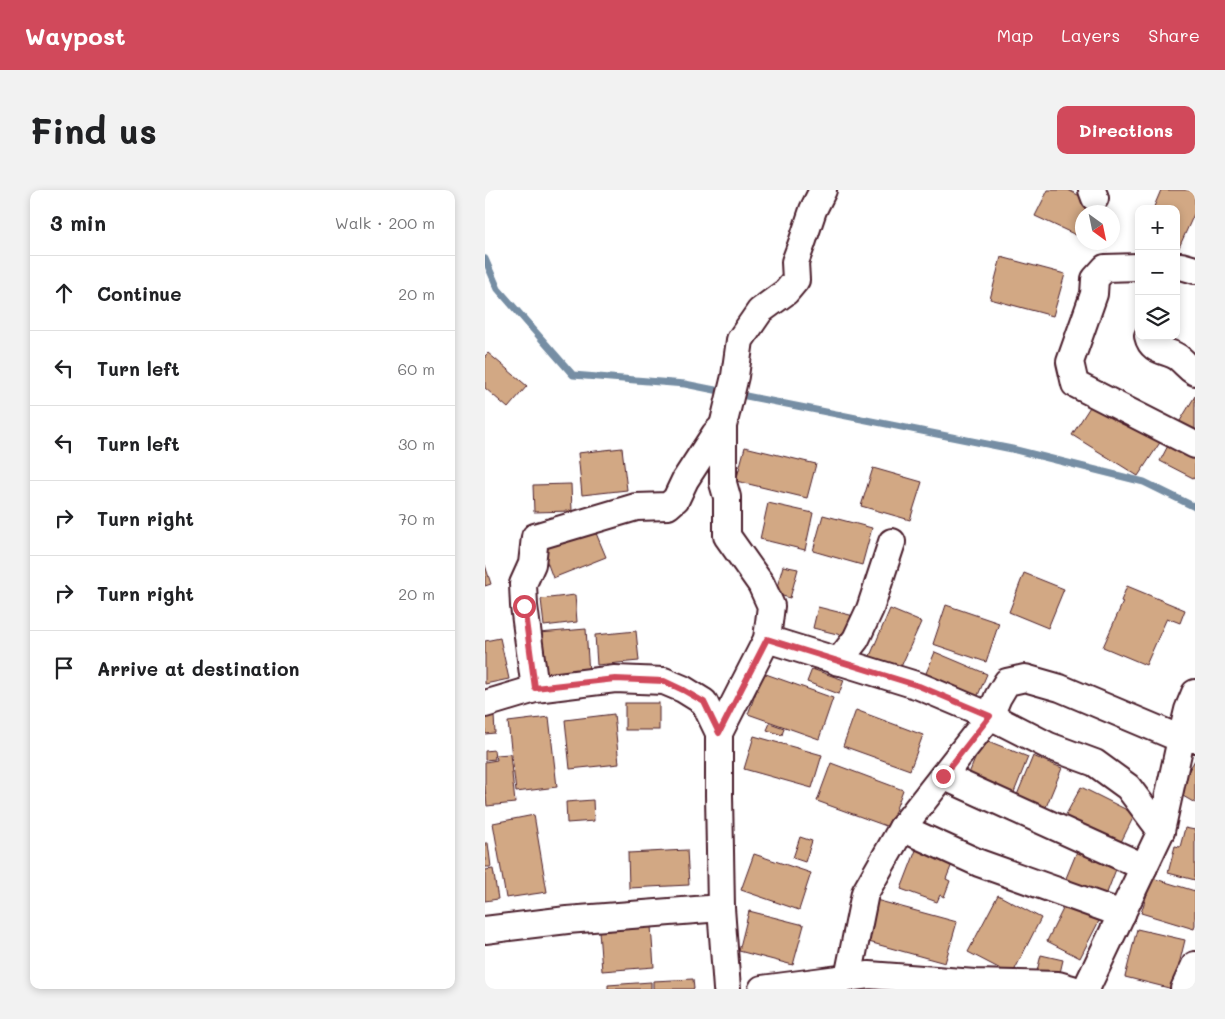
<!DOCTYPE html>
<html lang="en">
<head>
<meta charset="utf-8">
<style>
  :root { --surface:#fff; --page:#f2f2f2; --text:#202124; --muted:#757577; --line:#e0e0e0; --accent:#d1495b }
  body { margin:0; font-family:Mali,sans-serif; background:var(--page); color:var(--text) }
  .controls { position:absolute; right:15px; top:15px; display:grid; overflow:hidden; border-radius:10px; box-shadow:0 2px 8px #0003 }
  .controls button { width:45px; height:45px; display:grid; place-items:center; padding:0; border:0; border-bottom:1px solid var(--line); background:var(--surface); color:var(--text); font:25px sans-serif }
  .compass { position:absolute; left:590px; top:15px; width:45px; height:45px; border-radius:50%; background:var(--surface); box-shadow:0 2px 8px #0003; rotate:147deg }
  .stop { position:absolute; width:15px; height:15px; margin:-11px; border:4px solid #d1495b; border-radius:50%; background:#fff }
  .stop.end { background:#d1495b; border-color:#fff; box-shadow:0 1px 5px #0008 }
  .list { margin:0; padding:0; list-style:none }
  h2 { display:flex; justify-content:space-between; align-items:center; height:65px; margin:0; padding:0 20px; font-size:21px }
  h2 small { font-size:16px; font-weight:400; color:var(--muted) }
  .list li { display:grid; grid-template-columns:32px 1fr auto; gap:15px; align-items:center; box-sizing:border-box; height:75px; padding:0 20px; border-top:1px solid var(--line) }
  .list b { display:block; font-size:19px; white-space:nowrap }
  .list em { font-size:16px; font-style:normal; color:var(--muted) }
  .icon { flex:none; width:28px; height:28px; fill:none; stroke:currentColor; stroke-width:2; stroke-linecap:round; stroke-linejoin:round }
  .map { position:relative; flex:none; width:710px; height:799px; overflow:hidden; border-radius:10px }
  header { display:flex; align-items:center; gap:30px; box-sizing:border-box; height:70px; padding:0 25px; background:var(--accent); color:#fff }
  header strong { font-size:24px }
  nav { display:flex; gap:28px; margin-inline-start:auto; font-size:18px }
  .intro { display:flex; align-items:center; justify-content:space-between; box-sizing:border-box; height:120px; padding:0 30px }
  h1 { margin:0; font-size:35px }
  .button { padding:12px 22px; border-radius:10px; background:var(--accent); color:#fff; font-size:18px; font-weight:700 }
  main { display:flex; gap:30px; padding:0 30px }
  aside { flex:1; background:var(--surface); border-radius:10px; box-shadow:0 2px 8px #0003 }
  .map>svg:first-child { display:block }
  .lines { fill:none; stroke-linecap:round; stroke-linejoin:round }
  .stream { stroke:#768ea4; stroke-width:7 }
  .building { fill:#d2a884; stroke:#4a1f2b }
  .street-casing { stroke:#4a1f2b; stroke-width:30 }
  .street { stroke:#fff; stroke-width:26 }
  .route { stroke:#d1495b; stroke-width:6 }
</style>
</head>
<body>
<header>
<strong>Waypost</strong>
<nav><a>Map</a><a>Layers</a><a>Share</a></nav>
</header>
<div class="intro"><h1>Find us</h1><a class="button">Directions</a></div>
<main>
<aside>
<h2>3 min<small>Walk · 200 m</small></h2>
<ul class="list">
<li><svg class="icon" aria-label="ahead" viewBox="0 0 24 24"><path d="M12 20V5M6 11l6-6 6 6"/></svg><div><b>Continue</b></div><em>20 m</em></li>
<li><svg class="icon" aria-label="left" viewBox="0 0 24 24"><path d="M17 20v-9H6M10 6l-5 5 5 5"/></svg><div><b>Turn left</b></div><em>60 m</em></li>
<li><svg class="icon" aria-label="left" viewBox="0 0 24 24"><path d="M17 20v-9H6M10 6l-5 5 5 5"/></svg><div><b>Turn left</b></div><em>30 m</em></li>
<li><svg class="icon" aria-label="right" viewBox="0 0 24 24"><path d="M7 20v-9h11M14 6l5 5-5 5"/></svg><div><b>Turn right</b></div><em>70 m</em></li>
<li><svg class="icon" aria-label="right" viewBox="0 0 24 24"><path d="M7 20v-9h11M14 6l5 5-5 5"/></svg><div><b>Turn right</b></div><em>20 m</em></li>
<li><svg class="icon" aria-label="arrive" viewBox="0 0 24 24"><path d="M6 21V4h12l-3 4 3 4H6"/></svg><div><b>Arrive at destination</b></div></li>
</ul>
</aside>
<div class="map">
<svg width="710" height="799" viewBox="0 0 710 799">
  <rect width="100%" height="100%" fill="#fff"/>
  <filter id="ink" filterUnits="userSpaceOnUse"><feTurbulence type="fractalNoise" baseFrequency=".02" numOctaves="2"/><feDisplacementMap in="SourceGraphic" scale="10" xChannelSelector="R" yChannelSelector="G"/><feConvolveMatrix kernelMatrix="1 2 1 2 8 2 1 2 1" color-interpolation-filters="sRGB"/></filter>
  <g filter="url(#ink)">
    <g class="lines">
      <g class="stream">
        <path d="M0,69l13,30 75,86 112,9 40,8"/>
        <path d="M251,204l276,55 132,33 51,25"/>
      </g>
    </g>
    <g class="building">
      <path d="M563,0h20l24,12 -5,10h-4v9l-7,14 -41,-19z"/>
      <path d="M676,0h34v22l-19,42v-45h-23z"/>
      <path d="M516,67l64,17 -12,42 -63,-17z"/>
      <path d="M3,163l39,33 -19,22 -23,-20v-32z"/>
      <path d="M710,206v41l-18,-11z"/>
      <path d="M610,209l66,42 -23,35 -66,-41z"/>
      <path d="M687,248l23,12v29l-35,-18z"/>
      <path d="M260,257l71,17 -9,34 -71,-17z"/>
      <path d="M137,258l5,42 -45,5 -4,-42z"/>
      <path d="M388,278l49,14 -12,38 -49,-14z"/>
      <path d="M86,294l1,27 -38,1 -1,-27z"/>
      <path d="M283,313l45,10 -8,37 -45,-11z"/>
      <path d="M338,325l49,13 -10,37 -49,-14z"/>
      <path d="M108,336l13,31 -53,21 -12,-32z"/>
      <path d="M0,375l6,19 -6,2z"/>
      <path d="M298,376l15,3 -8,29 -15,-4z"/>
      <path d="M539,383l40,16 -16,39 -39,-16z"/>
      <path d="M642,396l58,24 -5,13 -13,-5 -21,47 -43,-18 20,-45 -2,-1z"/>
      <path d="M90,405l2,27 -33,4 -3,-27z"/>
      <path d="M461,415l53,18 -13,39 -53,-18z"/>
      <path d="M333,417l36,9 -5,21 -36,-9z"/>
      <path d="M405,419l31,13 -21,47 -30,-13z"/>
      <path d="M101,439l3,45 -47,4 -3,-45z"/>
      <path d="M151,441l3,30 -42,4 -2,-30z"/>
      <path d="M15,448l9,41 -24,5v-43z"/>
      <path d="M450,462l52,22 -14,33 -52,-22z"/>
      <path d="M327,479l32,11 -5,14 -32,-12z"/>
      <path d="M278,483l70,25 -14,41 -71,-25z"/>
      <rect x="140" y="513" width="34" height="27"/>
      <path d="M371,520l67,25 -13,35 -67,-24z"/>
      <path d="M129,524l5,50 -49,5 -5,-49z"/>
      <path d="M9,526l1,17 -10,1v-17z"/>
      <path d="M64,527l8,70 -41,5 -8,-70z"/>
      <path d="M285,533l14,5 -2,7 -15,-5z"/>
      <path d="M269,546l68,19 -10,33 -68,-19z"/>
      <path d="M498,549l45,18 -17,43 -45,-19z"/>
      <path d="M9,560l1,9 -10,1v-9z"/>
      <path d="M25,564l5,49 -28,3 -2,-19v-25l12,-2 -1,-5z"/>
      <path d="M548,566l29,12 -16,39 -29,-12z"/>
      <path d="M710,570v43l-19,-11z"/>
      <path d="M346,573l72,27 -14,37 -72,-26z"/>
      <path d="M596,597l54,27 -18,36 -55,-28z"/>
      <path d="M108,610l1,21 -27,2 -1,-21z"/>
      <path d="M49,625l13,77 -41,6 -13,-75z"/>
      <path d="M700,638l10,2v50l-27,-7 7,-27 5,1z"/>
      <path d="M315,647l12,4 -7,21 -12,-4z"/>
      <path d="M0,653h3l3,24h-6z"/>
      <path d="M593,659l40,15 -13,34 -41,-15z"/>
      <path d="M202,660l2,35 -60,3 -1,-35z"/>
      <path d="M431,660l36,14 -6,15 4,2 -6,16 -4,-2 -3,7 -36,-13z"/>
      <path d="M269,664l57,19 -12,37 -58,-20z"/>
      <path d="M8,679l5,30 -13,2v-31z"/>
      <path d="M667,688l43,13v34l-1,4 -53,-16z"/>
      <path d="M513,705l43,23 -29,57 -44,-23z"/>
      <path d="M391,710l81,22 -12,41 -80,-22z"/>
      <path d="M581,713l34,16 -20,39 -33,-17z"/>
      <path d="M264,721l55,14 -11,40 -54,-14z"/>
      <path d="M166,736l3,41 -52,4 -3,-40z"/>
      <path d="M652,739l48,11 -12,49 -48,-12z"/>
      <path d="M556,765l22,5 -4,17 -22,-6z"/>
      <path d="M208,789l1,10h-41v-8z"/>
      <path d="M166,792v7h-43v-4z"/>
    </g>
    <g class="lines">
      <g class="street-casing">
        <g id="street">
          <path d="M607,0l3,8"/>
          <path d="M691,76h5l14,4"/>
          <path d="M654,77l-34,1 -10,11 -1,15 -24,68 5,22 120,61"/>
          <path d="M663,146c4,18 21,13 32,23 6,5 8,9 15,13"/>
          <path d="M282,449l152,47 71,30 59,30 46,17 33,24 33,44"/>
          <path d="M353,472l18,-23 14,-30 22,-67"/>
          <path d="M50,499l-11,-83 -1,-22 9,-20 3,-27 101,-30 32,-1 8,-7 9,-19 30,-46 8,-8"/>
          <path d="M0,514l50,-15 80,-10 49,2 19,8 21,13 15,31"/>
          <path d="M458,586l201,91"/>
          <path d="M417,638l77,35 143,51"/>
          <path d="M0,740l82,-10 154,-12"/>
          <path d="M363,788l17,-85 37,-65 88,-112 8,-19 9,-15 18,-4 35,10 121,51h14"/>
          <path d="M242,799l-6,-81 -2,-113v-62l48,-94 4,-33 -10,-22 -34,-48v-39l-4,-14v-57l12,-50 5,-36 20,-29 26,-19 10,-12 -1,-18 7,-19 11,-33 10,-20"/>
          <path d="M277,799l107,-14 106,8 83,2 14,4"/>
          <path d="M601,799l75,-158 20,-92 7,-29 7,-17"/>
          <path d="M699,799l11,-24"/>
        </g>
      </g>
      <use href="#street" class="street"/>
    </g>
  </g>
  <g class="lines" filter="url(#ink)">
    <path class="route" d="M39,416l11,82 80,-9 49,2 19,9 21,12 15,31 48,-94 152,47 71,30 -47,60"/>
  </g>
</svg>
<div class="controls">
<button>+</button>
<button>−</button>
<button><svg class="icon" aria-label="layers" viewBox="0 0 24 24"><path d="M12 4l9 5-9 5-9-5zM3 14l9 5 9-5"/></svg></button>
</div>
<svg class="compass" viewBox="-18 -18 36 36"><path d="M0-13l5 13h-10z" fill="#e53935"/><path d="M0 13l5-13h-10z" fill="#757577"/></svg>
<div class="stop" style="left:39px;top:416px"></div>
<div class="stop end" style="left:458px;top:586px"></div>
</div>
</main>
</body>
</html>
